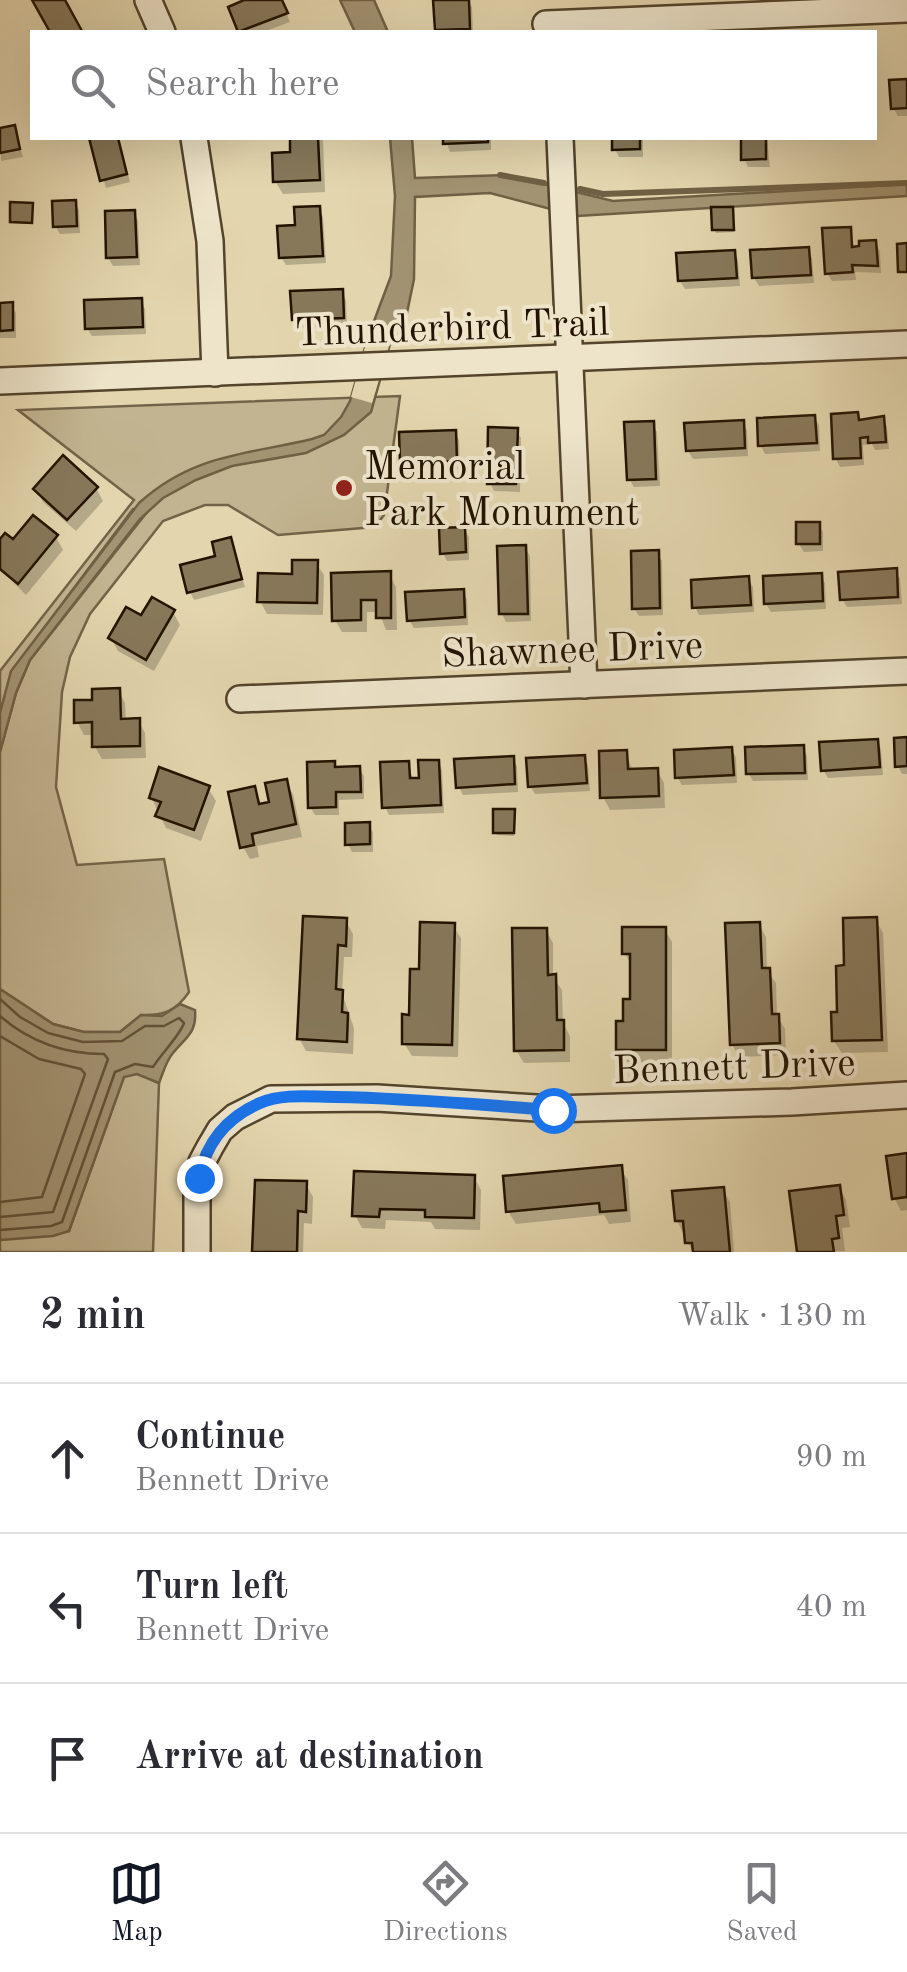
<!DOCTYPE html>
<html lang="en">
<head>
<meta charset="utf-8">
<style>
  :root { --surface:#fff; --page:#f2f2f3; --text:#2b2b33; --muted:#7c7c81; --line:#e1e1e2; --accent:#111827 }
  body { margin:0; font-family:"Old Standard TT",serif; background:var(--page); color:var(--text) }
  .stop { position:absolute; width:30px; height:30px; margin:-22px; border:8px solid #1a73e8; border-radius:50%; background:#fff }
  .stop.end { background:#1a73e8; border-color:#fff; box-shadow:0 2px 10px #0008 }
  .list { margin:0; padding:0; list-style:none }
  h2 { display:flex; justify-content:space-between; align-items:center; height:130px; margin:0; padding:0 40px; font-size:42px }
  h2 small { font-size:32px; font-weight:400; color:var(--muted) }
  .list li { display:grid; grid-template-columns:65px 1fr auto; gap:30px; align-items:center; box-sizing:border-box; height:150px; padding:0 40px; border-top:2px solid var(--line) }
  .list b { display:block; font-size:38px; white-space:nowrap }
  .list p { margin:0; font-size:32px; white-space:nowrap; color:var(--muted) }
  .list em { font-size:32px; font-style:normal; color:var(--muted) }
  .icon { flex:none; width:55px; height:55px; fill:none; stroke:currentColor; stroke-width:2; stroke-linecap:round; stroke-linejoin:round }
  .map { position:relative; flex:none; width:907px; height:1252px; overflow:hidden }
  .search { position:absolute; background:var(--surface); box-shadow:0 10px 40px #0002; left:30px; right:30px; top:30px; height:110px; display:flex; align-items:center; gap:25px; box-sizing:border-box; padding:0 35px; border-radius:0px; color:var(--muted); font-size:38px }
  .sheet { height:580px; background:var(--surface) }
  nav { display:flex; justify-content:space-around; align-items:center; box-sizing:border-box; height:140px; border-top:2px solid var(--line); background:var(--surface); font-size:28px; color:var(--muted) }
  nav a { display:grid; justify-items:center; gap:5px }
  nav .on { color:var(--accent) }
  .map>svg:first-child { display:block }
  .green { fill:#c2b490; stroke:#726448; stroke-width:2.5 }
  .water { fill:#a29372; stroke:#6f6044; stroke-width:2.5 }
  .pier { fill:#e3d5ad }
  .shadow { fill:#0003 }
  .lines { fill:none; stroke-linecap:round; stroke-linejoin:round }
  .shore { stroke:#625339; stroke-width:2.5 }
  .stream { stroke:#6f6044; stroke-width:6 }
  .building { fill:#87785a; stroke:#231300; stroke-width:2.5 }
  .minor-casing { stroke:#53442b; stroke-width:30 }
  .minor { stroke:#ede4ca; stroke-width:25 }
  .route { stroke:#1a73e8; stroke-width:12 }
  .poi-dot { fill:#8f2418; stroke:#ede4ca; stroke-width:4 }
  .labels { text-anchor:middle; stroke-width:8; stroke-linejoin:round; paint-order:stroke }
  .street-label { font-size:40px; fill:#231300; stroke:#ede4ca }
  .poi-label { font-size:40px; fill:#231300; stroke:#ede4ca; text-anchor:start }
</style>
</head>
<body>
<div class="map">
<svg width="907" height="1252" viewBox="0 0 907 1252">
  <rect width="100%" height="100%" fill="#e3d5ad"/>
  <filter id="stains"><feTurbulence type="fractalNoise" baseFrequency=".002" numOctaves="4"/><feColorMatrix values="0 0 0 0 .2 0 0 0 0 .09 0 0 0 0 .02 0 0 0 .5 -.17"/></filter>
  <radialGradient id="worn" r=".72"><stop offset=".6" stop-color="#630" stop-opacity="0"/><stop offset="1" stop-color="#630" stop-opacity=".3"/></radialGradient>
  <g class="green">
    <path d="M400,396l-16,119 -9,12 -97,8 -50,-30h-23l-42,16 -73,93 -20,43 -8,35 -6,95 21,78 87,-6 25,133c-13,19 -25,24 -48,23l-21,17h-36l-31,-8 -53,-35v-237l16,-59 14,-33 118,-149 -15,-2 -121,162 -12,42v-42l134,-171 -116,-90z"/>
    <path d="M137,1073l22,10 -6,169h-153v-12l69,-9 55,-155z"/>
  </g>
  <g class="water">
    <path d="M340,0h34l14,32h-33z"/>
    <path d="M390,138h22l3,40 91,-3 107,26 294,-17v12l-330,20 -87,-23 -75,4 -1,82 -11,53 -11,5 -21,75 -27,23 -38,18 -74,13 -36,14 -33,18 -23,21 -110,141 -14,33 -16,59v-39l11,-42 128,-168c54,-49 106,-48 173,-64l12,-4 17,-18 9,-16 18,-64 23,-61 4,-80z"/>
    <path d="M0,989l53,35 31,8h36l21,-17 21,1 18,-12 15,6c2,23 -9,27 -22,43 -7,8 -10,20 -14,30l-22,-9 -13,3 -55,154 -16,5 -53,4z"/>
  </g>
  <path class="pier" d="M368,336h24l-20,67 -21,-6z"/>
  <g class="shadow">
    <path d="M251,0h30l9,22 -27,10h-22l-10,-24z"/>
    <path d="M467,0l5,7 1,25h-34l-2,-2z"/>
    <path d="M907,82v34h-9l-5,-8z"/>
    <path d="M14,128l9,29 -22,4 -1,-30z"/>
    <path d="M91,138h28l11,44 -24,6z"/>
    <path d="M292,138h43l-12,1 2,53 -42,2 -8,-13 18,-26z"/>
    <path d="M445,138h46v12l-41,2z"/>
    <path d="M615,138h28v19h-24l-4,-8z"/>
    <path d="M743,138h24l3,29h-22l-4,-8z"/>
    <path d="M74,202l5,8 1,23 -20,1 -5,-8z"/>
    <path d="M319,209l4,8 3,46 -40,2 -5,-8 17,-30z"/>
    <path d="M732,209l2,23 -18,1 -2,-3z"/>
    <path d="M134,213l4,8 2,44 -27,1 -5,-8z"/>
    <path d="M849,229l6,20 20,-6 5,8 1,22 -26,-1 1,8 -24,1 -5,-8z"/>
    <path d="M808,250l4,8 2,25 -55,3 -5,-8z"/>
    <path d="M734,252l4,8 2,26 -55,3 -5,-8z"/>
    <path d="M341,292l5,8 1,26 -48,2 -5,-8z"/>
    <path d="M140,301l5,8 1,25 -54,2 -5,-8z"/>
    <path d="M0,305h11l5,8v25h-16z"/>
    <path d="M857,415l4,7 22,-3 4,8 2,22 -14,1 -3,-6 -9,1 1,20 -24,2 -4,-8z"/>
    <path d="M814,417l5,8 1,26 -55,3 -4,-8z"/>
    <path d="M742,422l5,8 1,26 -55,3 -5,-8z"/>
    <path d="M652,424l5,8 3,54 -26,1 -5,-8z"/>
    <path d="M516,430l5,8 -1,54 -26,-1 -4,-8z"/>
    <path d="M455,432l4,8 1,29 -53,1 -5,-8z"/>
    <path d="M96,488l7,13 -27,30 -33,-29 -7,-13z"/>
    <path d="M818,524l5,8v19l-19,1 -5,-8z"/>
    <path d="M464,529l5,8v23l-22,1 -4,-8z"/>
    <path d="M56,537l7,13 -37,45 -26,-26v-26z"/>
    <path d="M230,540l15,47 -51,13 -4,-8z"/>
    <path d="M525,548l5,8 1,65 -25,1 -4,-8z"/>
    <path d="M657,553l5,8 1,54 -24,1 -5,-8z"/>
    <path d="M316,563l8,12 -1,40 -56,-1 -7,-13z"/>
    <path d="M895,571l5,8 2,25 -55,3 -5,-8z"/>
    <path d="M389,574l7,13 1,43h-11l-7,-18h-12v20h-25l-7,-12z"/>
    <path d="M820,575l5,8 1,26 -55,3 -5,-8z"/>
    <path d="M748,579l5,8 1,25 -55,3 -4,-8z"/>
    <path d="M462,591l5,8 1,26 -54,3 -5,-8z"/>
    <path d="M173,612l7,13 -26,46 -36,-20 -7,-13 31,-19z"/>
    <path d="M118,690l7,13 1,18 12,-1 7,13 1,25 -44,1 -7,-12v-12h-11l-7,-13 17,-20z"/>
    <path d="M907,740v34h-5l-4,-8z"/>
    <path d="M877,741l4,8 2,26 -55,3 -5,-8z"/>
    <path d="M803,748l4,8 1,24 -55,1 -5,-8z"/>
    <path d="M731,749l5,8 1,26 -55,2 -5,-8z"/>
    <path d="M626,753l7,18 24,-1 7,13 1,25 -55,2 -7,-13z"/>
    <path d="M584,757l4,8 2,26 -55,3 -5,-8z"/>
    <path d="M512,758l5,8 1,26 -55,3 -4,-8z"/>
    <path d="M438,762l4,8 2,43 -55,2 -4,-8 23,-44 5,17h9z"/>
    <path d="M333,763l3,6 23,-1 5,8v23l-25,1v15h-24l-5,-8z"/>
    <path d="M285,782l8,12 9,43 -45,9 2,11 -9,2 -7,-12 11,-58 8,17 10,-2z"/>
    <path d="M208,788l8,13 -15,40 -35,-13 -15,-31z"/>
    <path d="M513,812l1,24 -17,-1 -2,-3z"/>
    <path d="M368,824l5,8v20h-21l-4,-8z"/>
    <path d="M876,920l7,13 5,119 -46,1 -8,-12 6,-27z"/>
    <path d="M346,921l7,13 -1,23h-8l-2,36 12,35 -1,26 -47,-3 -7,-13z"/>
    <path d="M759,924l7,13 1,34 9,12 1,33 8,13 1,26 -47,2 -7,-13z"/>
    <path d="M453,925l8,13 -3,119 -46,-1 -8,-13 17,-72z"/>
    <path d="M546,930l7,13v34l9,13 1,33 7,13v26l-46,1 -8,-13z"/>
    <path d="M665,930l7,12v120h-46l-8,-13 14,-48v-34l-7,-14z"/>
    <path d="M907,1156v54l-6,1 -7,-13z"/>
    <path d="M620,1168l8,12 3,42 -22,2 -5,-9 -88,9 -8,-13z"/>
    <path d="M474,1177l7,13 -1,40 -45,-1 -4,-7 -45,-2 -1,9 -23,-1 -7,-13z"/>
    <path d="M306,1184l7,13 -1,27 -8,-1 -1,29h-48z"/>
    <path d="M839,1187l7,13 4,27 -8,1 3,23 -45,1z"/>
    <path d="M722,1189l8,13 4,50h-41l-16,-31z"/>
  </g>
  <g class="lines">
    <g class="shore">
      <path d="M0,999l20,18 28,16 35,9 39,-1 23,-15h19l15,-8 5,5c-4,12 -22,30 -31,44l-18,-3 -20,8 -53,150 -11,4 -51,4"/>
      <path d="M0,1016c30,26 64,38 104,38l4,5 -55,153 -53,5"/>
      <path d="M0,1036l39,23 42,10 4,5 -43,123 -42,5"/>
    </g>
    <g class="stream">
      <path d="M500,175l44,8"/>
      <path d="M580,189l23,5 304,-11"/>
    </g>
  </g>
  <g class="building">
    <path d="M32,0h33l17,31 -32,1z"/>
    <path d="M244,0h38l6,13 -50,19 -10,-25z"/>
    <path d="M433,0h36l1,29 -35,1z"/>
    <path d="M907,79v29l-16,1 -2,-29z"/>
    <path d="M15,125l5,24 -20,4v-25z"/>
    <path d="M89,138h29l9,36 -27,7z"/>
    <path d="M290,138h28l2,42 -47,2 -1,-29 18,-1z"/>
    <path d="M443,138h45v4l-45,2z"/>
    <path d="M612,138h28v11l-28,1z"/>
    <path d="M741,138h25v21l-25,1z"/>
    <path d="M76,200l1,26 -24,1 -1,-26z"/>
    <path d="M10,202l23,1 -1,20 -22,-1z"/>
    <path d="M320,206l3,50 -44,2 -2,-32 18,-1 -1,-18z"/>
    <path d="M711,207h22l1,23h-22z"/>
    <path d="M135,210l2,47 -31,1 -1,-47z"/>
    <path d="M851,227l1,20 7,-1v-5l17,-1 2,26 -26,-1 1,7 -28,2 -3,-46z"/>
    <path d="M907,243v29h-9l-1,-28z"/>
    <path d="M809,247l2,28 -59,3 -2,-28z"/>
    <path d="M735,250l2,28 -59,3 -2,-28z"/>
    <path d="M343,289l1,29 -52,2 -2,-29z"/>
    <path d="M142,298l1,29 -58,2 -1,-29z"/>
    <path d="M13,302v28l-13,1v-28z"/>
    <path d="M858,412l1,8 25,-4 2,26 -18,1v-6l-8,1 1,20 -28,1 -2,-45z"/>
    <path d="M815,415l2,28 -59,3 -1,-28z"/>
    <path d="M744,420l1,28 -59,3 -2,-28z"/>
    <path d="M654,421l2,58 -29,1 -3,-58z"/>
    <path d="M488,427l30,1 -2,56h-29z"/>
    <path d="M456,430l1,31 -57,2 -1,-31z"/>
    <path d="M63,455l35,32 -31,33 -34,-31z"/>
    <path d="M33,515l25,20 -40,49 -18,-15v-30l5,-6 8,6z"/>
    <rect x="796" y="522" width="24" height="22"/>
    <path d="M465,527l1,25 -26,2 -1,-26z"/>
    <path d="M231,537l11,42 -55,14 -7,-28 35,-9 -3,-14z"/>
    <path d="M526,545l2,69h-29l-2,-68z"/>
    <path d="M659,550l1,58 -28,1 -1,-58z"/>
    <path d="M292,560h26l-1,43 -60,-1 1,-29 34,1z"/>
    <path d="M897,568l1,29 -58,3 -2,-28z"/>
    <path d="M391,571v47h-15v-18h-15v20l-29,1 -1,-48z"/>
    <path d="M822,573l1,28 -59,3 -1,-28z"/>
    <path d="M749,576l2,29 -59,3 -1,-28z"/>
    <path d="M464,589l1,28 -58,4 -2,-29z"/>
    <path d="M152,597l23,13 -29,50 -38,-22 18,-31 15,8z"/>
    <path d="M120,688l1,31 19,-1v28l-48,1v-25l-18,1v-23h18v-11z"/>
    <path d="M907,737v29l-12,1 -1,-29z"/>
    <path d="M878,739l2,28 -59,4 -2,-29z"/>
    <path d="M804,745l1,28 -59,1 -1,-27z"/>
    <path d="M732,747l2,28 -59,3 -1,-28z"/>
    <path d="M627,750l1,19 30,-1 1,28 -59,2 -1,-47z"/>
    <path d="M585,755l2,28 -59,4 -2,-29z"/>
    <path d="M514,756l1,28 -59,4 -2,-29z"/>
    <path d="M418,760h21l2,45 -59,3 -2,-46 29,-1 1,17h9z"/>
    <path d="M335,761v6l25,-1 1,26h-25v15l-28,1 -1,-46z"/>
    <path d="M159,767l51,19 -16,44 -39,-14 6,-14 -12,-4z"/>
    <path d="M287,779l9,45 -44,10 2,11 -14,3 -12,-56 27,-6 4,18 10,-2 -4,-19z"/>
    <path d="M493,809h22l-1,24h-21z"/>
    <path d="M370,822v22l-25,1v-22z"/>
    <path d="M303,916l44,2 -1,28 -8,-1 -2,44 7,1 -1,22 6,1 -1,29 -50,-3z"/>
    <path d="M877,917l5,123 -50,1 -1,-29h6l-1,-46 8,-1 -1,-47z"/>
    <path d="M420,922l35,1 -3,122 -50,-1v-30l7,1 1,-46h9z"/>
    <path d="M760,922l2,46h8l2,46h7l1,29 -50,2 -5,-122z"/>
    <path d="M622,927h44v123h-50v-29h7v-22h7v-45h-8z"/>
    <path d="M512,928h35l1,47 8,-1 1,46h7v30l-50,1z"/>
    <path d="M907,1153v44l-15,2 -6,-43z"/>
    <path d="M622,1165l4,45 -26,2 -1,-9 -93,9 -3,-36z"/>
    <path d="M354,1171l121,4 -1,43 -49,-1v-7l-45,-1 -1,8 -27,-1z"/>
    <path d="M255,1180l52,1 -1,31 -8,-1 -1,41h-45z"/>
    <path d="M840,1185l4,30 -8,1 3,22 -7,1 2,13h-37l-8,-61z"/>
    <path d="M724,1187l6,65h-37l-1,-9h-7l-2,-22h-8l-3,-30z"/>
  </g>
  <g class="lines">
    <g class="minor-casing">
      <g id="minor">
        <path d="M148,0l14,32"/>
        <path d="M546,24l361,-15"/>
        <path d="M194,138l16,103 5,132"/>
        <path d="M560,138l24,547"/>
        <path d="M0,381l907,-37"/>
        <path d="M240,699l667,-28"/>
        <path d="M197,1252v-60l5,-30 8,-15 10,-17 15,-13 36,-18 106,-1 176,11 239,-7 115,-7"/>
      </g>
    </g>
    <use href="#minor" class="minor"/>
  </g>
  <g class="lines">
    <path class="route" d="M199,1178c7,-35 28,-61 61,-75 23,-10 52,-6 76,-6 73,1 145,8 217,13"/>
  </g>
  <circle class="poi-dot" cx="344" cy="488" r="10"/>
  <g class="labels">
    <g class="street-label">
      <text transform="translate(452 326) rotate(-2)" y="14">Thunderbird Trail</text>
      <text transform="translate(572 648) rotate(-2)" y="14">Shawnee Drive</text>
      <text transform="translate(734 1065) rotate(-2)" y="14">Bennett Drive</text>
    </g>
    <g class="poi-label">
      <text x="364" y="479">Memorial<tspan x="364" dy="46">Park Monument</tspan></text>
    </g>
  </g>
  <rect width="100%" height="100%" filter="url(#stains)"/>
  <rect width="100%" height="100%" fill="url(#worn)"/>
</svg>
<div class="stop" style="left:553px;top:1110px"></div>
<div class="stop end" style="left:199px;top:1178px"></div>
<div class="search"><svg class="icon" aria-label="search" viewBox="0 0 24 24"><circle cx="10" cy="10" r="6"/><path d="M15 15l6 6"/></svg>Search here</div>
</div>
<section class="sheet">
<h2>2 min<small>Walk · 130 m</small></h2>
<ul class="list">
<li><svg class="icon" aria-label="ahead" viewBox="0 0 24 24"><path d="M12 20V5M6 11l6-6 6 6"/></svg><div><b>Continue</b><p>Bennett Drive</p></div><em>90 m</em></li>
<li><svg class="icon" aria-label="left" viewBox="0 0 24 24"><path d="M17 20v-9H6M10 6l-5 5 5 5"/></svg><div><b>Turn left</b><p>Bennett Drive</p></div><em>40 m</em></li>
<li><svg class="icon" aria-label="arrive" viewBox="0 0 24 24"><path d="M6 21V4h12l-3 4 3 4H6"/></svg><div><b>Arrive at destination</b></div></li>
</ul>
</section>
<nav>
<a class="on"><svg class="icon" aria-label="map" viewBox="0 0 24 24"><path d="M3 6l6-2 6 2 6-2v14l-6 2-6-2-6 2zM9 4v14M15 6v14"/></svg>Map</a>
<a><svg class="icon" aria-label="directions" viewBox="0 0 24 24"><path d="M12 3l9 9-9 9-9-9zM9 14v-3h6M13 9l2 2-2 2"/></svg>Directions</a>
<a><svg class="icon" aria-label="saved" viewBox="0 0 24 24"><path d="M7 4h10v16l-5-4-5 4z"/></svg>Saved</a>
</nav>
</body>
</html>
